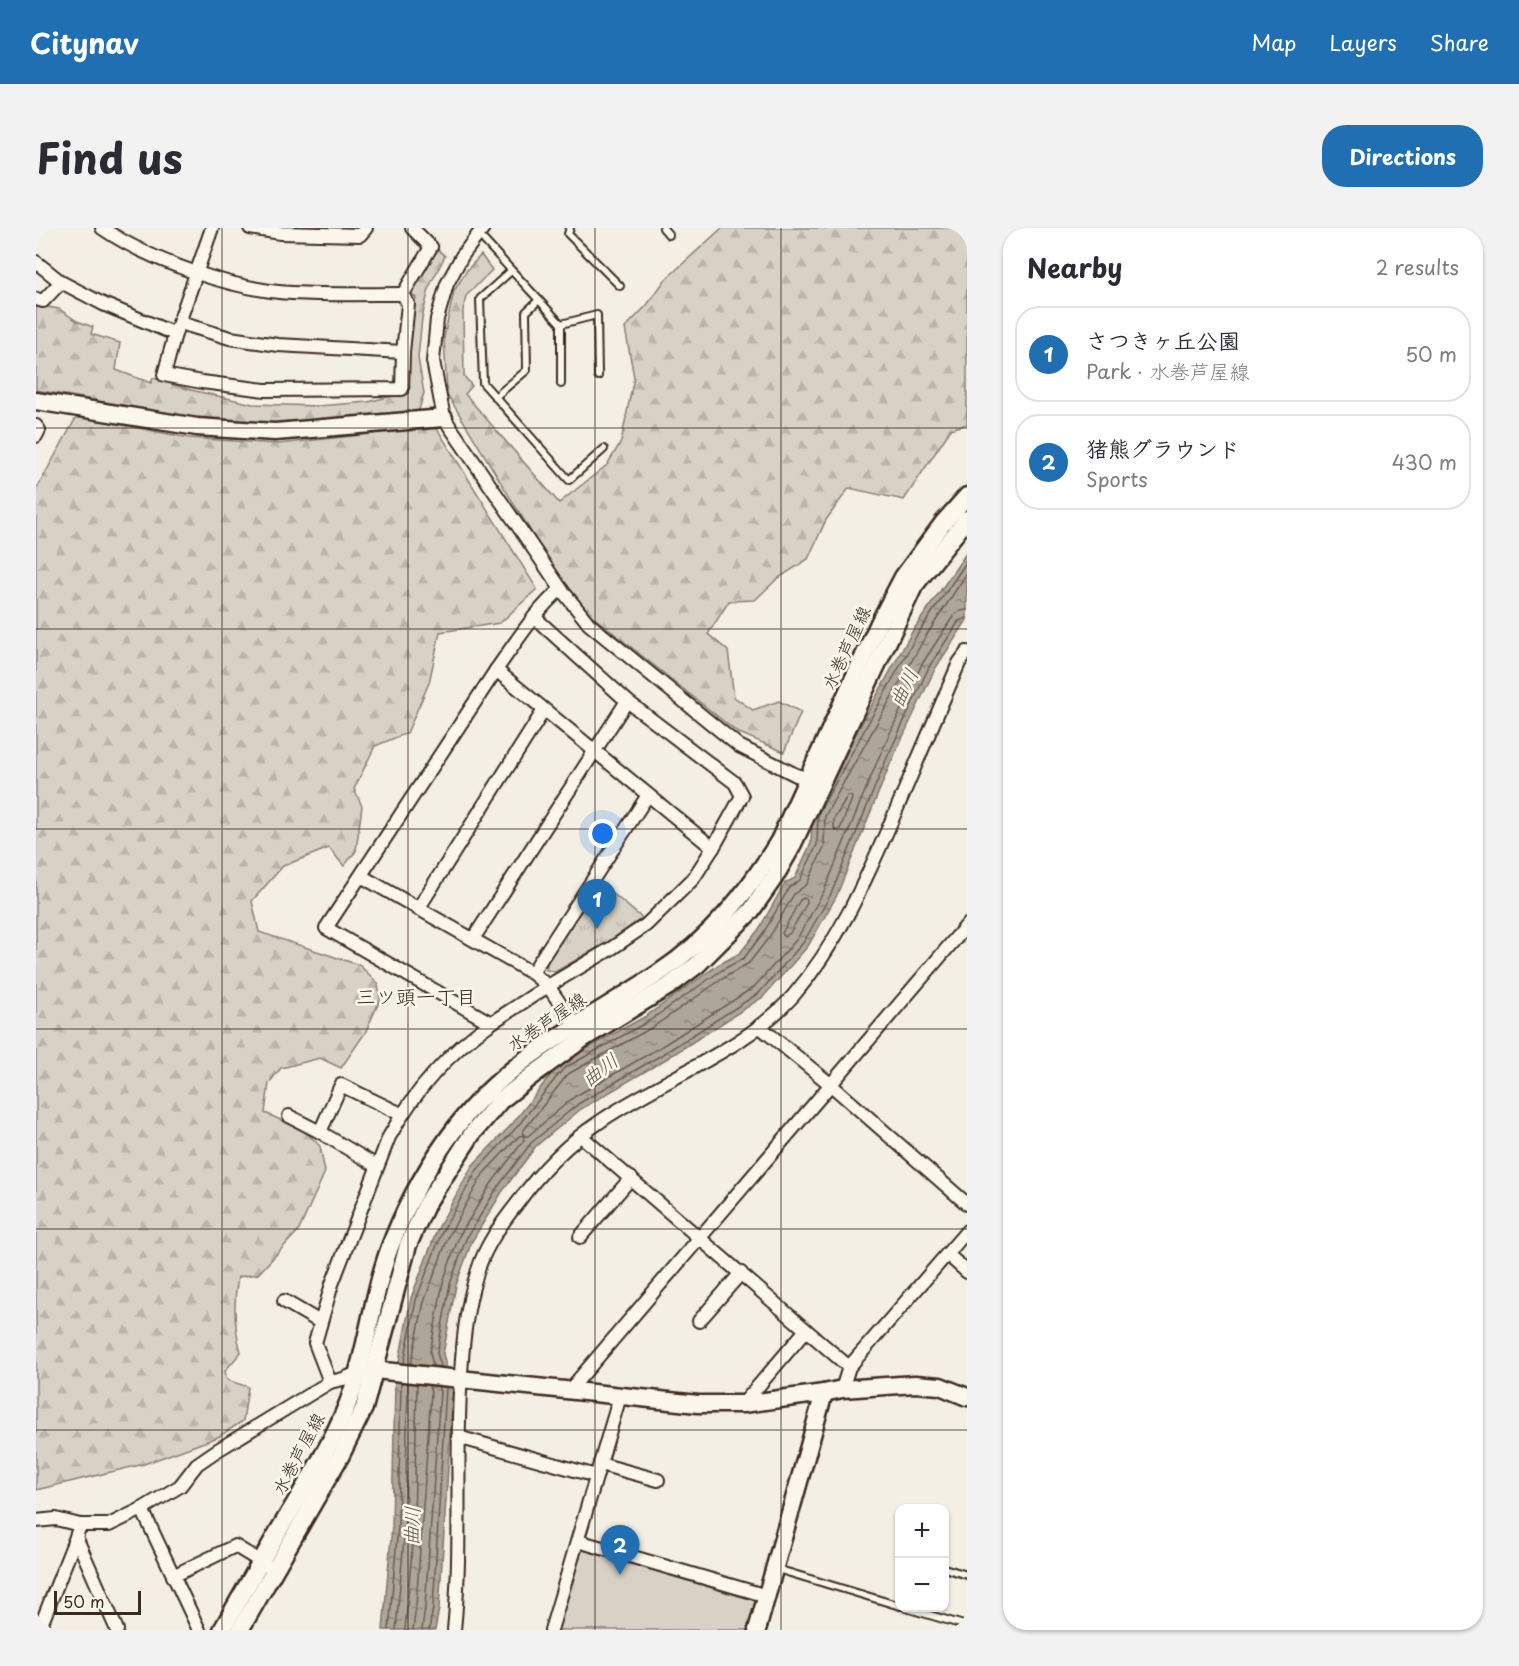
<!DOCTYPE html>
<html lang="en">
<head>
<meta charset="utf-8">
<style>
  :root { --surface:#fff; --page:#f2f2f3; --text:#2b2b33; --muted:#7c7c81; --line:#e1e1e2; --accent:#1f6fb2 }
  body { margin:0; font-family:"Playpen Sans","Klee One",sans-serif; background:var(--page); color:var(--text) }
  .controls { position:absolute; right:18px; bottom:18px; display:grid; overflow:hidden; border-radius:12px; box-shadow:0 2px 4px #0004 }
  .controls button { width:54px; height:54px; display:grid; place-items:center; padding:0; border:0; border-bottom:2px solid var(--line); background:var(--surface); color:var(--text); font:30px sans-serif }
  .scale { position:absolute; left:18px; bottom:15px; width:87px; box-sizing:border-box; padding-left:6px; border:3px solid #3b2a1e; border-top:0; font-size:16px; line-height:21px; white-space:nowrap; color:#3b2a1e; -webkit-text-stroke:4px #fbf7ec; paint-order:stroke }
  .you { position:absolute; left:567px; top:606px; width:21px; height:21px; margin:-15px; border:4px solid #fff; border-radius:50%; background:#1a73e8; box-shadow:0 0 0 9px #1a73e833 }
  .badge { display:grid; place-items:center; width:39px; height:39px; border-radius:50%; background:var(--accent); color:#fff; font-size:20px; font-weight:700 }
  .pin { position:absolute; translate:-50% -50px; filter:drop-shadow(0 2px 3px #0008) }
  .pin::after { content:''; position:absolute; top:32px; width:21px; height:18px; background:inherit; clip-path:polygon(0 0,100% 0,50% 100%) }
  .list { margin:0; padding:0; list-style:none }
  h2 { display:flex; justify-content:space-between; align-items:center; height:78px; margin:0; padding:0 24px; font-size:26px }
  h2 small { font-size:20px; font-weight:400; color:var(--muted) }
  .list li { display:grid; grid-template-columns:39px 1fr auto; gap:18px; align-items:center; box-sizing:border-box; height:96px; margin:0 12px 12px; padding:0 12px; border:2px solid var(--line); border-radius:24px }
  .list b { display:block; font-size:22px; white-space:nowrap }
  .list p { margin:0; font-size:20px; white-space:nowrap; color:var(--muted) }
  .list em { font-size:20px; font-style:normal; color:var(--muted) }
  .map { position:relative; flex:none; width:931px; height:1402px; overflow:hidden; border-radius:24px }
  header { display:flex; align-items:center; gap:36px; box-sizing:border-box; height:84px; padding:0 30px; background:var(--accent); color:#fff }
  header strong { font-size:28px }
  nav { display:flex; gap:33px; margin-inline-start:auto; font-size:21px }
  .intro { display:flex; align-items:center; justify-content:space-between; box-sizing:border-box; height:144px; padding:0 36px }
  h1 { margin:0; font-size:42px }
  .button { padding:15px 27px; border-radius:24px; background:var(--accent); color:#fff; font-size:21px; font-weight:700 }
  main { display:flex; gap:36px; padding:0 36px }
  aside { flex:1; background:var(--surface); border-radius:24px; box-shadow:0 2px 4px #0004 }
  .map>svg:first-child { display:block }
  .grass { fill:url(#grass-tufts); stroke:#8a7e72; stroke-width:1.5 }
  .forest { fill:url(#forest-firs); stroke:#8a7e72; stroke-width:1.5 }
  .garden { fill:#d8d1c6; stroke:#8a7e72; stroke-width:1.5 }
  .water { fill:url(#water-ripples); stroke:#817468; stroke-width:1.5 }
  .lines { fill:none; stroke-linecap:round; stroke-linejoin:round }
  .shore { stroke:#695c50; stroke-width:1.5 }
  .lane-casing { stroke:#3b2a1e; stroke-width:10 }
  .street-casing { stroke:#3b2a1e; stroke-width:16 }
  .secondary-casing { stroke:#3b2a1e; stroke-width:21 }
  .lane { stroke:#fbf7ec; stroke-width:6 }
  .street { stroke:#fbf7ec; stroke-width:12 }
  .secondary { stroke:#fbf7ec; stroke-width:16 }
  .grid { fill:none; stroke:#3b2a1e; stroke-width:1.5; stroke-opacity:0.55 }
  .labels { text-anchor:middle; stroke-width:5; stroke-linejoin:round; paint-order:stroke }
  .street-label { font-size:18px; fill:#3b2a1e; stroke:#fbf7ec }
  .water-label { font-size:20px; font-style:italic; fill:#645549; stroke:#fbf7ec }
  .neighbourhood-label { font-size:20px; fill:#3b2a1e; stroke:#fbf7ec }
</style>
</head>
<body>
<header>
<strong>Citynav</strong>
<nav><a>Map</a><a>Layers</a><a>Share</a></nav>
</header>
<div class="intro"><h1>Find us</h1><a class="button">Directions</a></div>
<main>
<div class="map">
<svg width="931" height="1402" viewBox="0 0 931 1402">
  <defs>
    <pattern id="grass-tufts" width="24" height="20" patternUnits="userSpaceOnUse" patternTransform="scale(1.5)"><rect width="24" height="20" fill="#d8d1c6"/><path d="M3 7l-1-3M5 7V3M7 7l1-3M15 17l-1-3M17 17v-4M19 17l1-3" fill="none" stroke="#bab4aa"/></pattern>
    <pattern id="forest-firs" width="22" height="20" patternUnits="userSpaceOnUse" patternTransform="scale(1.5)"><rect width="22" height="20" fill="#d8d1c6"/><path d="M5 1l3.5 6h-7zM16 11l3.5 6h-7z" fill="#bab4aa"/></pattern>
    <pattern id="water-ripples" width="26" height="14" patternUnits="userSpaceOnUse" patternTransform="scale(1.5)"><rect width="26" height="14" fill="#afa69a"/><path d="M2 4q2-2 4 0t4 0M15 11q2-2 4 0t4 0" fill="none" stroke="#90877d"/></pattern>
  </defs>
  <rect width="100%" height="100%" fill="#f3efe4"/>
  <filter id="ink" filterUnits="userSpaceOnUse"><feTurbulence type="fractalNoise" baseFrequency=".0167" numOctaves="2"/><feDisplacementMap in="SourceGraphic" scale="12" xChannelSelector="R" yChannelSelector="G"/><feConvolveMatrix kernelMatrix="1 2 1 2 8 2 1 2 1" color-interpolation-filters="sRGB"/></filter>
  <g filter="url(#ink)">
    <path class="grass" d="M563,654l43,36 -31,22 -56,32 -9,-2 2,-10z"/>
    <g class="forest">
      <path d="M686,0h245v196l-16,5 -47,71 -55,-12 -23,32 -18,39 -31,20 -22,21 -26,1 -21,33 20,17 6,46 19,13 26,-9 22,11 -17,40 -47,-20 -146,-117 -30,-34 -114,-187 -3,-57 10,-46 13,-21 14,-15 11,15 -26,26 -3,14 1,66 8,10 -7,8 94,109 48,-38 14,-23 13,-65 -9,-49 22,-23 18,-25z"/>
      <path d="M400,20l9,8 -15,29 -8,33 -4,40 6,35 -6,20 -144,12 -64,-5 -174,-30v-85l23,4 18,12 16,6 -2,7 29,9 -4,27 35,13 2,-5 38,12 62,14 65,2 50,-4 40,-10v-56l8,-38 -5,-5z"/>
      <path d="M41,188l112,22 89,6 158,-17 101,162 -37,34 -60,9 -11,51 -22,50 -32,13 -21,43 8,17 -6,45 -12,15 -15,-18 -46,18 -31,35 7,31 100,33 19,18 2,17 -15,33 -24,35 -21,-10 -39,10 -12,15 -4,30 40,18 15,15 5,26 -26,58 -41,44 -20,3c-5,26 -4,50 3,75l-16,19 2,9 21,7 -5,34 -25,16 -74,27 -108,26v-1000z"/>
    </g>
    <path class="garden" d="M544,1321l176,52 -8,29h-192z"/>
    <path class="water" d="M931,324v68l-32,49 -44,93 -55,135 -28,49 -45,51 -97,62 -85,50 -45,37 -34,46 -30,49 -16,44 -13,69 10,36 -14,219 -4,21h-52l9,-104 3,-143 16,-85 26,-68 35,-64 41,-43 46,-59 87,-48 72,-51 22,-12 19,-24 26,-46 10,-5 16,-35 1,-30 100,-181z"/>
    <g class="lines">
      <g class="shore">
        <path d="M931,345l-43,66 -99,177 -1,31 -17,37 -13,10 -24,42 -21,27 -24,14 -72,50 -85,47 -45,57 1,5h4l46,-39 85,-49 95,-61 43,-48 27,-48 55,-134 43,-93 32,-49 6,-4 7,-1"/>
        <path d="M812,568h3l1,3 -12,30 -4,2 -2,-3v-9z"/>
        <path d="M768,670l3,2v3l-17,30 -6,4 -2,-4 18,-33z"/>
        <path d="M368,1135l12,-63 26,-68 35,-62 40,-43 46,-58 86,-48 73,-51 22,-12 20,-26 25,-44 11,-8 17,-35 1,-31 99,-179 50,-74"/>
        <path d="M375,1136l13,-62 25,-67 34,-61 36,-38 4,-1 1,5 -33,44 -32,52 -16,46 -13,70 3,14"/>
        <path d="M405,1139l-4,-14 13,-69 16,-45 31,-51 34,-45 47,-39 85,-50 96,-61 44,-50 28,-49 55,-134 43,-93 30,-46 8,-3"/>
        <path d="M353,1402l9,-104 3,-143"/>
        <path d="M360,1402l9,-103 3,-144"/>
        <path d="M369,1402l9,-103 3,-143"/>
        <path d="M377,1402l3,-24 15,-213 -2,-8"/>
        <path d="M386,1402l3,-23 15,-215 -2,-6"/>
        <path d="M393,1402l4,-22 13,-221"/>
      </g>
      <g class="lane-casing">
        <g id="lane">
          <path d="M534,0l-2,6 52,52"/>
          <path d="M627,0l6,7"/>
          <path d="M443,7l82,89 36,-9 1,61"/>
          <path d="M475,43l-31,28 3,84 86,97 35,-31"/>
          <path d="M525,96v60"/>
          <path d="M459,169l32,-27 -1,-58 13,-12"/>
          <path d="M908,1340l23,7"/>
          <path d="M741,1341l123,37"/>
          <path d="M870,1380l61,18"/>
        </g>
      </g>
      <g class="street-casing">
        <g id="street">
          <path d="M66,0c48,33 132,62 190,65 37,2 74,1 111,1"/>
          <path d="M176,0l-37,106 -11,41 38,7 63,8 137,-1 1,-37 5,-48 -5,-10 28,-47 -19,-19"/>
          <path d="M214,0l31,5 79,2 6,-7"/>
          <path d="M447,0l-21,28 -15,28 -10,35 -4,42 11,57 117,171 28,35 150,122 57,29 17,5"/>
          <path d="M0,34l25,20 42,22 72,30"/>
          <path d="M0,71l7,2 18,-19"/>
          <path d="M144,95l50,15 48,7 125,7"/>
          <path d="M0,198l3,4 -3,6"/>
          <path d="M498,389l93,84 108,82 7,13 -29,52"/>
          <path d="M460,442l217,178 -20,31 -47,46 -34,23 -64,38 -57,37 -165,-95z"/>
          <path d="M460,442c20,-28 39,-59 65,-81"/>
          <path d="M325,648l171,97 16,13 31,45"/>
          <path d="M382,681l126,-199"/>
          <path d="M437,711l154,-238"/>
          <path d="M496,745l116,-178"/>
          <path d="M723,798l71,58 137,120"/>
          <path d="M253,888l31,16 57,34"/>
          <path d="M284,904l21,-47 60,29"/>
          <path d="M545,908l268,231"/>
          <path d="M544,1009l51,-59"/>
          <path d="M911,1026l20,18"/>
          <path d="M248,1073l36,21"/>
          <path d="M663,1093l42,-48"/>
          <path d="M294,1154l-15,-39 17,-59 57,-147c25,-45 60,-85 102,-114"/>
          <path d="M806,1161l7,-22 118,-136"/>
          <path d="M532,1164l399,-467"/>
          <path d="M707,1176l63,-74"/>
          <path d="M422,1209l138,39"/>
          <path d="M564,1236l58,16"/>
          <path d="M106,1281l57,121"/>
          <path d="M0,1293l20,-2 24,6h29l33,-16 38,-23 17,-22 19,-13 114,-69 13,-3 20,-8"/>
          <path d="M44,1297l-4,12 41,93"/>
          <path d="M542,1313l189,55"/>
          <path d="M137,1348l62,-30 31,19"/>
          <path d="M3,1402l37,-93"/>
          <path d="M418,1402c8,-79 2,-160 6,-239 2,-40 5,-83 18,-121 7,-24 23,-46 38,-65 23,-32 49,-60 82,-82 61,-43 145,-71 195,-127 47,-55 73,-117 102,-183 21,-50 43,-100 64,-150l8,-11"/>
          <path d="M515,1402l69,-234"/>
        </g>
      </g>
      <g class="secondary-casing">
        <g id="secondary">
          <path d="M0,173l161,26 78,5 169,-14"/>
          <path d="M339,1142l323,34h45l81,-11 18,-4 73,-5 25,2 27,11"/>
          <path d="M186,1402c19,-34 38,-67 57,-100 25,-42 51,-82 69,-127 20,-53 24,-112 45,-164 16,-40 38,-79 64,-113 52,-69 132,-106 202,-153 51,-34 88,-80 120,-132l100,-218 24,-46 40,-54 24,-27"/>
          <path d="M204,1402l101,-175 23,-47 44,-163 19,-42 45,-69 28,-33 33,-26 51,-37 85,-52 28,-21 54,-54 23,-33 16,-28 124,-264 53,-67"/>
          <path d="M721,1402l67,-237"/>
        </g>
      </g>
      <use href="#lane" class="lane"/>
      <use href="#street" class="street"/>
      <use href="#secondary" class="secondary"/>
    </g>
  </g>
  <path class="grid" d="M186,0v1402M372,0v1402M559,0v1402M745,0v1402M0,200h931M0,401h931M0,601h931M0,801h931M0,1001h931M0,1202h931"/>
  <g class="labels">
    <g class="street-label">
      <text transform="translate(811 420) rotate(-65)" y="6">水巻芦屋線</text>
      <text transform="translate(511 794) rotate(-34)" y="6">水巻芦屋線</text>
      <text transform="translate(263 1226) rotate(-62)" y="6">水巻芦屋線</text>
    </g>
    <g class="water-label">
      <text transform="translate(868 460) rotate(-64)" y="7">曲川</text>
      <text transform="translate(564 842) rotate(-37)" y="7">曲川</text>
      <text transform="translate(376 1298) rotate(-88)" y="7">曲川</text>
    </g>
    <g class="neighbourhood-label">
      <text x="380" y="776">三ツ頭一丁目</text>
    </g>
  </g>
</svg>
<div class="controls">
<button>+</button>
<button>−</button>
</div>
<div class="scale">50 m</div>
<div class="you"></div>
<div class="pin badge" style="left:561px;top:701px">1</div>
<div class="pin badge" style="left:584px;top:1347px">2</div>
</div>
<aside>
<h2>Nearby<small>2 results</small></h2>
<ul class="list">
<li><span class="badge">1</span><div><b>さつきヶ丘公園</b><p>Park · 水巻芦屋線</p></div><em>50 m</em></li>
<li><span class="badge">2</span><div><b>猪熊グラウンド</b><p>Sports</p></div><em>430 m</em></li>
</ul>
</aside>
</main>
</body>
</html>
